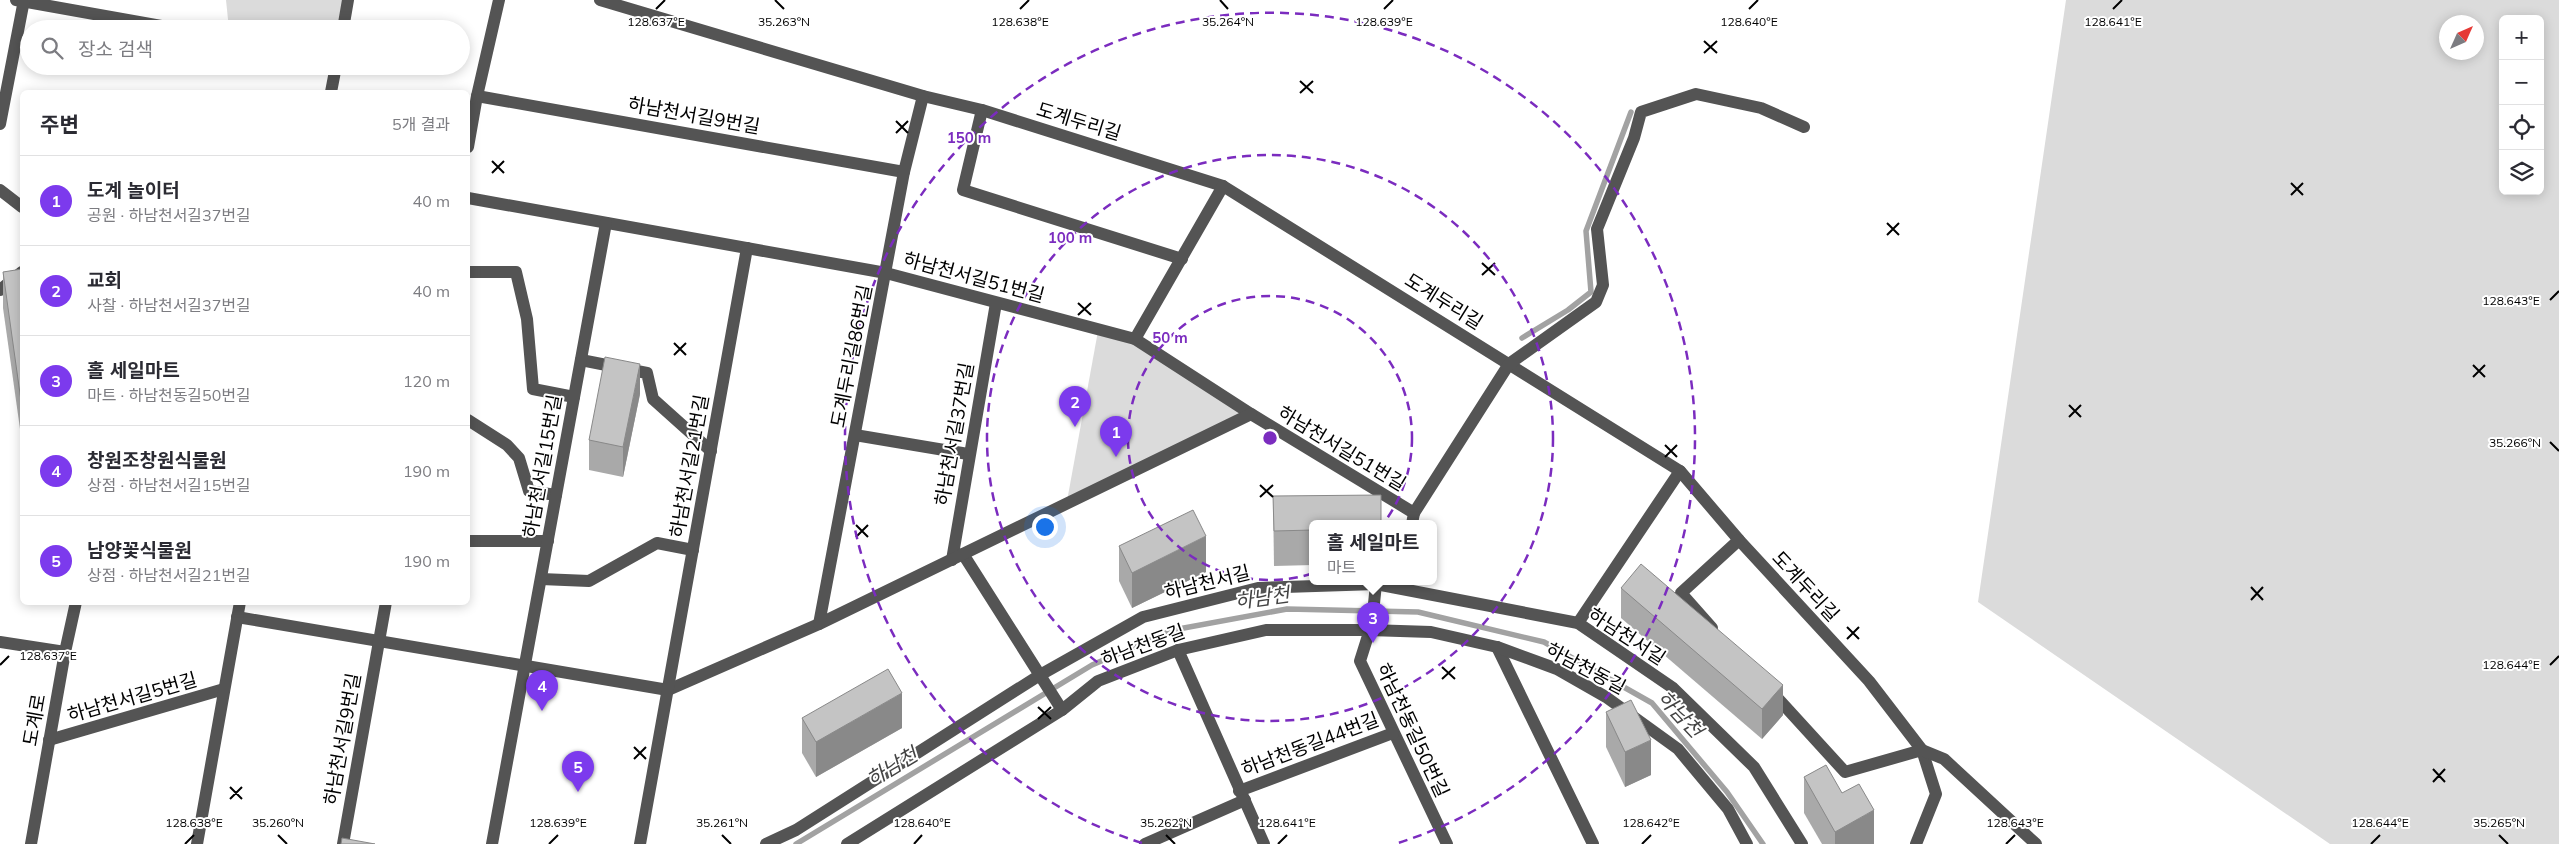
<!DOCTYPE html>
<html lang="ko">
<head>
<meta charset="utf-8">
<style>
  :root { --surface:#fff; --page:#f2f2f3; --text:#2b2b33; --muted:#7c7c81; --line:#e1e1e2; --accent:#7c3aed }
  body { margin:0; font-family:Mulish,"Noto Sans KR",sans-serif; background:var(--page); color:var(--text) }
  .controls { position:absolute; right:15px; top:15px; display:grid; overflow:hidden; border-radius:8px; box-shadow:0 2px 12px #0003 }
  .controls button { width:45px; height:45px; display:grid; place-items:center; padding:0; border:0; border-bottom:1px solid var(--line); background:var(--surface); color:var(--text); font:25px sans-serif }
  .compass { position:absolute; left:2439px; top:15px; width:45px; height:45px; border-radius:50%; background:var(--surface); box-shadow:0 2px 12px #0003; rotate:45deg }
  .you { position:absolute; left:1044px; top:526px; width:18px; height:18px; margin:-12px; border:4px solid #fff; border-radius:50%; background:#1a73e8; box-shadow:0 0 0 8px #1a73e833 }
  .badge { display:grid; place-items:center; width:32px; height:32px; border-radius:50%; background:var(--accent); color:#fff; font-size:16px; font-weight:700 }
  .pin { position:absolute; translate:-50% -41px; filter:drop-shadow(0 1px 2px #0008) }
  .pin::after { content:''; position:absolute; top:26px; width:18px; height:15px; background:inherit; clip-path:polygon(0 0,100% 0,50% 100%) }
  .popup { position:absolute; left:1309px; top:520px; width:128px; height:65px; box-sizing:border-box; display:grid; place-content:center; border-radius:8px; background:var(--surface); filter:drop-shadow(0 1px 4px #0005); font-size:16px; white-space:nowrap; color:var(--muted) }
  .popup b { font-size:19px; color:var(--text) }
  .popup::after { content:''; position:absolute; left:50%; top:100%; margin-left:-10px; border:10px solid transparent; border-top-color:var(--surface) }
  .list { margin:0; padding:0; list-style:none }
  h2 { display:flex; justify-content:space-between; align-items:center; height:65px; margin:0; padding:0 20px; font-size:21px }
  h2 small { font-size:16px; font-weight:400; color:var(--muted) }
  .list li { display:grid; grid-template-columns:32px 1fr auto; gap:15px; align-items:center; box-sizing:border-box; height:90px; padding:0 20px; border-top:1px solid var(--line) }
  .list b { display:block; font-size:19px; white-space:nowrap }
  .list p { margin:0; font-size:16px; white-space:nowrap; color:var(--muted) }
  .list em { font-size:16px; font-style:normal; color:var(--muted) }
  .icon { flex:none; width:28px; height:28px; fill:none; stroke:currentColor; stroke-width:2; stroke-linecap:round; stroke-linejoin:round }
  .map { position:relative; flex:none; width:2559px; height:844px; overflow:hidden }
  .search { position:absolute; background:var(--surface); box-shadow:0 2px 12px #0003; left:20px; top:20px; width:450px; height:55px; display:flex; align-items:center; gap:12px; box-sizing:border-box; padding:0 18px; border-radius:28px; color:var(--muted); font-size:19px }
  .panel { position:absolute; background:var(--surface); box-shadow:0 2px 12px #0003; left:20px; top:90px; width:450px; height:515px; border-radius:8px }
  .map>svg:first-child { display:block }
  .green { fill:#dbdbdb; fill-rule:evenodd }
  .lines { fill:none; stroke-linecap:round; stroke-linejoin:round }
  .stream { stroke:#a2a2a2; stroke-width:5.5 }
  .minor { stroke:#545454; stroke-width:12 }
  .wall { fill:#a9a9a9 }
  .shaded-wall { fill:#898989 }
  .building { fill:#c4c4c4; stroke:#898989 }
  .ticks { fill:none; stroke:#000; stroke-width:2 }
  .ring { fill:none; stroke:#7b2cbf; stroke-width:2.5; stroke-dasharray:9 6 }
  .labels { text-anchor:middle; stroke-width:4; stroke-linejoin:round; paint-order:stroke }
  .street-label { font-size:19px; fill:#000; stroke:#fff }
  .water-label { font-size:20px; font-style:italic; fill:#434343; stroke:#fff }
  .ticks-label { font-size:12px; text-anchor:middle; fill:#000; stroke:#fff; stroke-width:4; stroke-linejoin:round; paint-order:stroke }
  .centre { fill:#7b2cbf; stroke:#fff; stroke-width:2.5 }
  .ring-label { font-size:15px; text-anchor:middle; font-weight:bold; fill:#7b2cbf; stroke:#fff; stroke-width:4; stroke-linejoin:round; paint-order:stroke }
</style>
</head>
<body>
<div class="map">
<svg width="2559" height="844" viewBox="0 0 2559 844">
  <rect width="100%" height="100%" fill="#fff"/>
  <g class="green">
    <path d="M226,0h117l-6,29h-108z"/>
    <path d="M2066,0h493v844h-229l-352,-242zM2503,19h37v172h-37zM2446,22h30v30h-30z"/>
    <path d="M1098,331l37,10 112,73 -180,87z"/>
  </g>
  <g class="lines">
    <g class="stream">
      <path d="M1522,338l46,-28 23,-18 -5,-61 45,-119"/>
      <path d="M796,844l296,-179 81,-35 114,-21 131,3 126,30 108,61 75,89 36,52"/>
    </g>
    <g class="minor">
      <path d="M16,0l162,29"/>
      <path d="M600,0l323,96 59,14 241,76 457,285 59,69 130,141 53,69 14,44 -20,50"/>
      <path d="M343,29l5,-29"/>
      <path d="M331,92l5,-26"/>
      <path d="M477,96l427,76"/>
      <path d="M982,110l-19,80 219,69"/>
      <path d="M0,124l24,-124"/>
      <path d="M468,147l9,-51 22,-96"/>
      <path d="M0,190l22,17"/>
      <path d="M468,198l418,75 249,66 116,75 163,99 -2,11"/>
      <path d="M468,272h48l11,47 6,70 41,8"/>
      <path d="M0,290l22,-18"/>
      <path d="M1135,339l88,-153"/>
      <path d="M581,360l66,13 6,26 58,52"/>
      <path d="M468,420l39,25 12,13 10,33 27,4"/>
      <path d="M855,435l113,19"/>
      <path d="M1414,513l95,-149 87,-62 7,-17 -6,-56 37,-91 7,-26 55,-18 65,14 43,19"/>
      <path d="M468,541h80"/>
      <path d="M963,554l99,156"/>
      <path d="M952,560l44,-257"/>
      <path d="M541,579l48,2 68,-38 36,7"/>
      <path d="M1376,584l-4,39 -12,38 87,183"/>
      <path d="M237,617l431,73 151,-66 432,-210"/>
      <path d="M1578,623l102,-152"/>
      <path d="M819,624l85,-452 19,-76"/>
      <path d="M1712,628l-31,-35 58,-53"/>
      <path d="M0,642l65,10"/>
      <path d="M1497,647l96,197"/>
      <path d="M1178,650l86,194"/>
      <path d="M1772,692l73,80 77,-22 22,9 92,85"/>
      <path d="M49,740l175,-51"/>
      <path d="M1239,791l154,-58"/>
      <path d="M31,844l34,-192 11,-50"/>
      <path d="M197,844l43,-242"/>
      <path d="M343,844l43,-242"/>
      <path d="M492,844l114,-621"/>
      <path d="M640,844l107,-596"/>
      <path d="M766,844l30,-14 244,-155 103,-58 115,-29 118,-4 202,39 95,65 81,79 48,77"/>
      <path d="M847,844l215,-134 36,-29 80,-31 88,-20h103l62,2 66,15 60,22 49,28 72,52 50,60 19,35"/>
      <path d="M1145,844l100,-44"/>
    </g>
  </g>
  <g class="wall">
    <path d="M22,269v174l-19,-135v-36z"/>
    <path d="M640,394l-17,83 -34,-7v-30z"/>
    <path d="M1273,496l40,28v41l-39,1z"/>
    <path d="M1119,546l87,26 -74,36 -13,-27z"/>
    <path d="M1621,588l162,127 -21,24 -141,-121z"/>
    <path d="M1606,712l45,63 -26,12 -19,-40z"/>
    <path d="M802,718l100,10 -86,49 -14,-24z"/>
    <path d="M1804,777l38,16 32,51h-52l-18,-31z"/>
  </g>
  <g class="shaded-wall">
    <path d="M640,364v30l-17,83v-30z"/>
    <path d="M1206,536v36l-74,36v-35z"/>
    <path d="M1783,685v30l-21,24v-30z"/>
    <path d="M902,693v35l-86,49v-35z"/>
    <path d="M1651,740v35l-26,12v-35z"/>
    <path d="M1874,810v34h-39v-12z"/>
  </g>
  <g class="building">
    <path d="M22,269v139l-19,-136z"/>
    <path d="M605,357l35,7 -17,83 -34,-7z"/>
    <path d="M1381,495v29h-68v6l-39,1 -1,-35z"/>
    <path d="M1193,510l13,26 -74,37 -13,-27z"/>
    <path d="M1641,564l142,121 -21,24 -141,-121z"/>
    <path d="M888,669l14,24 -86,49 -14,-24z"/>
    <path d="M1631,700l20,40 -26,12 -19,-40z"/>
    <path d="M1826,765l16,28 17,-9 15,26 -39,22 -31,-55z"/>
    <path d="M342,838l33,6h-34z"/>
  </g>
  <path class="ticks" d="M775,0l9,9M1220,0l8,9M656,9l9,-9M1020,9l9,-9M1384,9l9,-9M1749,9l9,-9M2113,9l9,-9M1704,41l13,12M1704,53l13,-12M1300,81l13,12M1300,93l13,-12M896,121l12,12M896,133l12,-12M492,161l12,12M492,173l12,-12M2291,183l12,12M2291,195l12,-12M1887,223l12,12M1887,235l12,-12M1482,263l13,12M1482,275l13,-12M2550,300l9,-9M1078,303l13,12M1078,315l13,-12M674,343l12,12M674,355l12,-12M2473,365l12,12M2473,377l12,-12M2069,405l12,12M2069,417l12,-12M2550,442l9,9M1665,445l12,12M1665,457l12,-12M1260,485l13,12M1260,497l13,-12M856,525l12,12M856,537l12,-12M2251,587l12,13M2251,600l12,-13M1847,627l12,12M1847,639l12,-12M0,665l9,-9M2550,665l9,-9M1442,667l13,12M1442,679l13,-12M1038,707l13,12M1038,719l13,-12M634,747l12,12M634,759l12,-12M2433,769l12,13M2433,782l12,-13M230,787l12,12M230,799l12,-12M278,835l9,9M722,835l9,9M1166,835l9,9M2499,835l9,9M185,844l9,-9M549,844l9,-9M914,844l8,-9M1278,844l9,-9M1642,844l9,-9M2006,844l9,-9M2371,844l9,-9"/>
  <g class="ring">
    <circle cx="1270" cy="438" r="142"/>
    <circle cx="1270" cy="438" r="283"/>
    <path d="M1142 843A425 425 0 1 1 1398 843"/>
  </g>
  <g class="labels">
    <g class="street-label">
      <text transform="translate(694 115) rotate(10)" y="7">하남천서길9번길</text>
      <text transform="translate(1079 121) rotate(17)" y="7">도계두리길</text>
      <text transform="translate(974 277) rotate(15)" y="7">하남천서길51번길</text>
      <text transform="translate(1444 301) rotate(32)" y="7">도계두리길</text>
      <text transform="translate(851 356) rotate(-79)" y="7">도계두리길86번길</text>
      <text transform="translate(954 434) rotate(-80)" y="7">하남천서길37번길</text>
      <text transform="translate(1342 448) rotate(31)" y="7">하남천서길51번길</text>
      <text transform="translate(542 466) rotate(-80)" y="7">하남천서길15번길</text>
      <text transform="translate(689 466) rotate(-80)" y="7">하남천서길21번길</text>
      <text transform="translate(1207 582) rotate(-14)" y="7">하남천서길</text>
      <text transform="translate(1806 586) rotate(47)" y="7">도계두리길</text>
      <text transform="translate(1627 636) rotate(33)" y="7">하남천서길</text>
      <text transform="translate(1143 645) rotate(-20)" y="7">하남천동길</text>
      <text transform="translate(1586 668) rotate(28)" y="7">하남천동길</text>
      <text transform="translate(132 697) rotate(-16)" y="7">하남천서길5번길</text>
      <text transform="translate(34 720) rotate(-80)" y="7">도계로</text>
      <text transform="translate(1413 730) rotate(65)" y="7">하남천동길50번길</text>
      <text transform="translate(342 739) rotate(-80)" y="7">하남천서길9번길</text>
      <text transform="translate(1310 744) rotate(-21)" y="7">하남천동길44번길</text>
    </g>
    <g class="water-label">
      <text transform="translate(1262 598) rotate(-8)" y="7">하남천</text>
      <text transform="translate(1680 714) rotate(47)" y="7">하남천</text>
      <text transform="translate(892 767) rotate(-31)" y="7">하남천</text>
    </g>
  </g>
  <g class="ticks-label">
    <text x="656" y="26">128.637°E</text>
    <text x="784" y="26">35.263°N</text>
    <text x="1020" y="26">128.638°E</text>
    <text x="1228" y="26">35.264°N</text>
    <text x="1384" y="26">128.639°E</text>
    <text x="1749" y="26">128.640°E</text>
    <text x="2113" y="26">128.641°E</text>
    <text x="2511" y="305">128.643°E</text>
    <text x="2515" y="447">35.266°N</text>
    <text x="48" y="660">128.637°E</text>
    <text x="2511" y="669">128.644°E</text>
    <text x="194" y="827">128.638°E</text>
    <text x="558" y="827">128.639°E</text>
    <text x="722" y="827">35.261°N</text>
    <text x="922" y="827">128.640°E</text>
    <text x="1166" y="827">35.262°N</text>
    <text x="1287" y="827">128.641°E</text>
    <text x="1651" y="827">128.642°E</text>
    <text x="2015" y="827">128.643°E</text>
    <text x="2499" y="827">35.265°N</text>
    <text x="278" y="827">35.260°N</text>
    <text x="2380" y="827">128.644°E</text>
  </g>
  <circle cx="1270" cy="438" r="8" class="centre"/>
  <g class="ring-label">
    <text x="969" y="143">150 m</text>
    <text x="1070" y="243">100 m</text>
    <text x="1170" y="343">50 m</text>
  </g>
</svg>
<div class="controls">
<button>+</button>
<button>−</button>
<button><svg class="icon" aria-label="locate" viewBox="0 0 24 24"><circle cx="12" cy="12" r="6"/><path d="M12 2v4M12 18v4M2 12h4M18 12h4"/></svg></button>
<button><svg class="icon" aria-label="layers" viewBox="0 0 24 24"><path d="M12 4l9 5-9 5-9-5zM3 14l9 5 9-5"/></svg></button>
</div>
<svg class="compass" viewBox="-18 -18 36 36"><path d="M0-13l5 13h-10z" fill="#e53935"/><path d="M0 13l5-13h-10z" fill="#7c7c81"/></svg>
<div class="you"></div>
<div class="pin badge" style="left:1116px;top:457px">1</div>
<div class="pin badge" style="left:1075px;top:427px">2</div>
<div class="pin badge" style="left:1373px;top:643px">3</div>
<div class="popup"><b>홀 세일마트</b>마트</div>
<div class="pin badge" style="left:542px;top:711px">4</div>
<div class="pin badge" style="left:578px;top:792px">5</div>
<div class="search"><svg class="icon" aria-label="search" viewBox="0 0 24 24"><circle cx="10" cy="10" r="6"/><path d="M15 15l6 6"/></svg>장소 검색</div>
<section class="panel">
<h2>주변<small>5개 결과</small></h2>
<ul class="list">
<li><span class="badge">1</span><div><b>도계 놀이터</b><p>공원 · 하남천서길37번길</p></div><em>40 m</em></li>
<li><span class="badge">2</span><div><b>교회</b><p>사찰 · 하남천서길37번길</p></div><em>40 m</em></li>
<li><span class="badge">3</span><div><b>홀 세일마트</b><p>마트 · 하남천동길50번길</p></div><em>120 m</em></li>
<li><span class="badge">4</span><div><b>창원조창원식물원</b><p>상점 · 하남천서길15번길</p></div><em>190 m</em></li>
<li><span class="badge">5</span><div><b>남양꽃식물원</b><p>상점 · 하남천서길21번길</p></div><em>190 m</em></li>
</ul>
</section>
</div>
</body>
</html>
